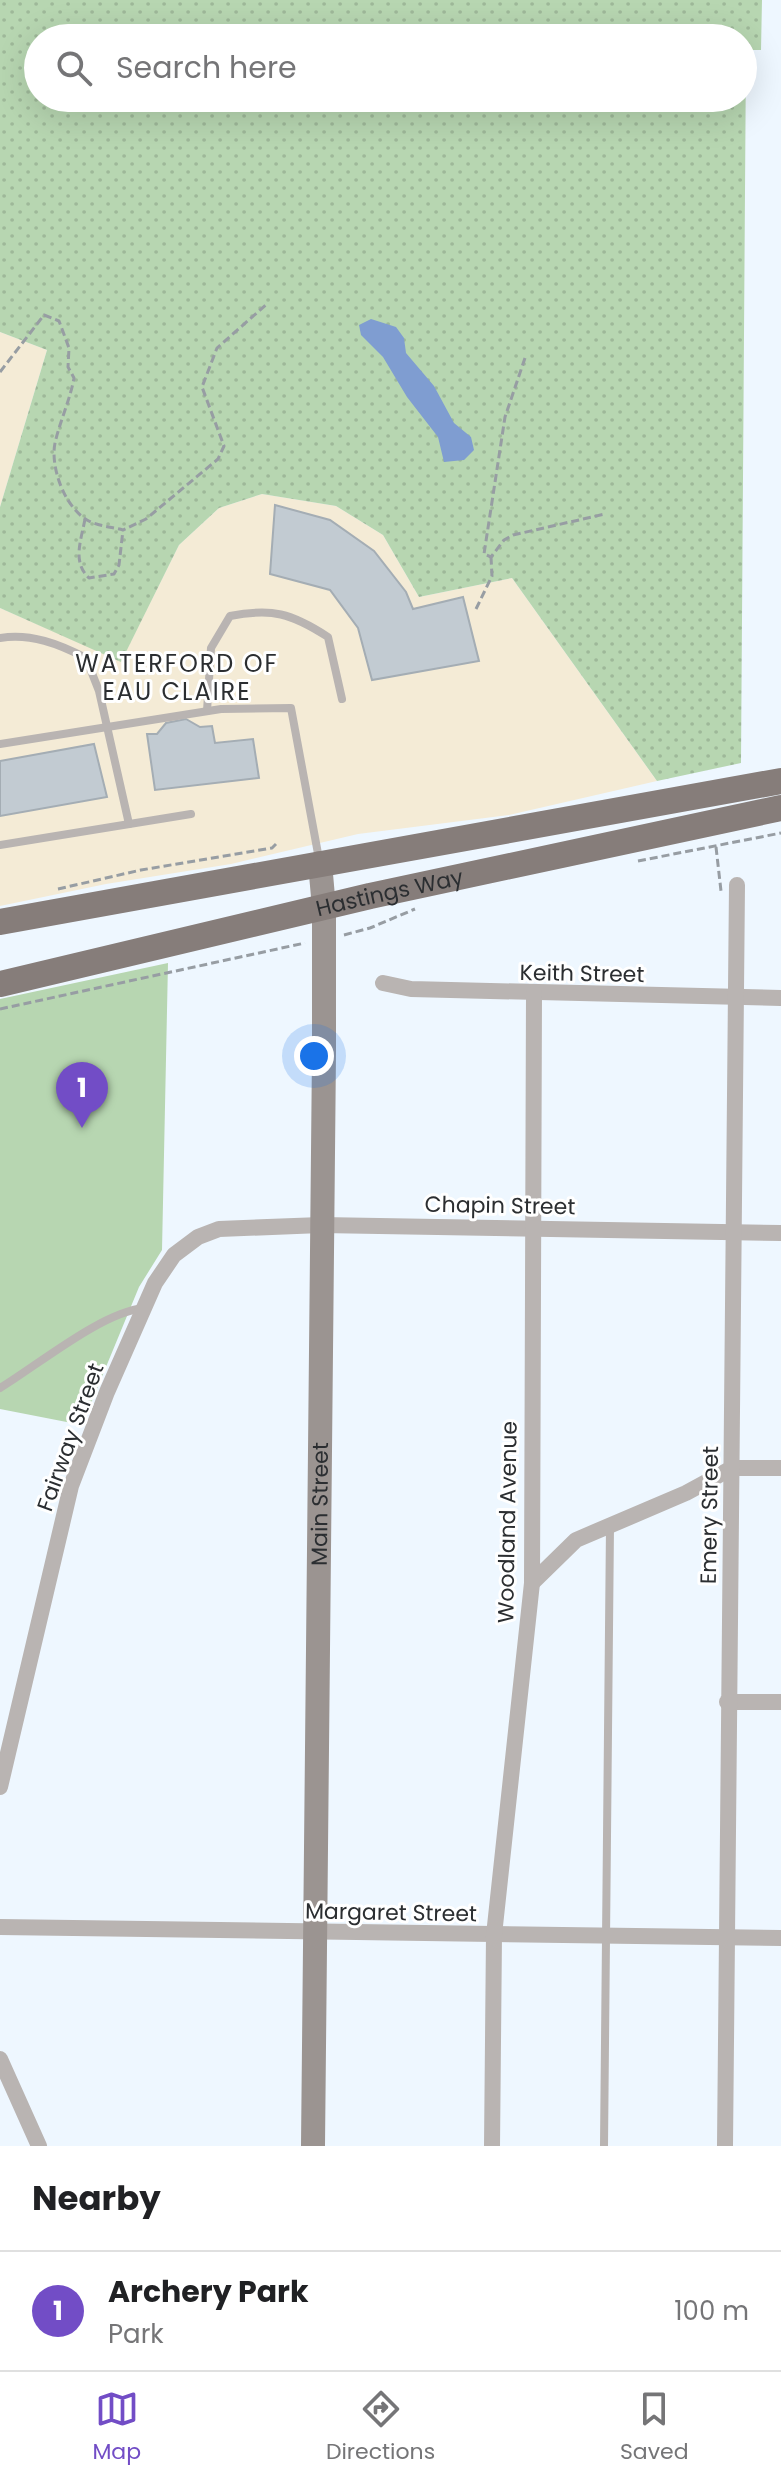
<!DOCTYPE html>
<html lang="en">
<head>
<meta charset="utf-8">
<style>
  :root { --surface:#fff; --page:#f6f6f6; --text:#202124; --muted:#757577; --line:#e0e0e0; --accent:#724dc6 }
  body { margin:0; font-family:Poppins,sans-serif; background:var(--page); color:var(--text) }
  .you { position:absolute; left:314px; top:1056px; width:28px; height:28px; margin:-20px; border:6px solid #fff; border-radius:50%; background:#1a73e8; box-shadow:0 0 0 12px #1a73e833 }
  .badge { display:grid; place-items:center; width:52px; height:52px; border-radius:50%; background:var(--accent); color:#fff; font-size:26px; font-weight:700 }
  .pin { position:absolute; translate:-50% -66px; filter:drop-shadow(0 2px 4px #0008) }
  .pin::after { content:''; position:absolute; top:42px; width:28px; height:24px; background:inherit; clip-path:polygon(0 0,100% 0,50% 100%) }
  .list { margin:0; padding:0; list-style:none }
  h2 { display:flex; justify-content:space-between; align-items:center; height:104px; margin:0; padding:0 32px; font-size:34px }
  h2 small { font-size:26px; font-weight:400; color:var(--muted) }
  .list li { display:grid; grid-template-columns:52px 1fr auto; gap:24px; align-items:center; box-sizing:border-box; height:120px; padding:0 32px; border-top:2px solid var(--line) }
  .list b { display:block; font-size:30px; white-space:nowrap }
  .list p { margin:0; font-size:26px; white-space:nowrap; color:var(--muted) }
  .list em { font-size:26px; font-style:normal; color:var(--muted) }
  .icon { flex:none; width:44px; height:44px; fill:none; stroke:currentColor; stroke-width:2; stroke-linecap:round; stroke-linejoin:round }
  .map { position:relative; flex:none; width:781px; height:2146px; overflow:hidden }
  .search { position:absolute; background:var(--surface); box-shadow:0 8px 32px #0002; left:24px; right:24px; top:24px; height:88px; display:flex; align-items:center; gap:20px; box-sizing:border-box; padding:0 28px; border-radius:44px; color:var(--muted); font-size:30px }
  .sheet { height:224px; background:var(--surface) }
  nav { display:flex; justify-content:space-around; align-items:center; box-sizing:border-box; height:112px; border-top:2px solid var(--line); background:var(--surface); font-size:22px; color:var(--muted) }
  nav a { display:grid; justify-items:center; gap:4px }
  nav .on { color:var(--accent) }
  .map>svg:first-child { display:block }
  .commercial { fill:#f4ebd6 }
  .grass { fill:url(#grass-dots); fill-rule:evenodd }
  .green { fill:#b7d6b1 }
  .water { fill:#7f9dd1 }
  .building { fill:#c2cbd2; stroke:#a4adb4; stroke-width:2 }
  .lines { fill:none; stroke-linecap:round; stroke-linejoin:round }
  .path { stroke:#979da3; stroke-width:3; stroke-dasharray:8 4; stroke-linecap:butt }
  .lane { stroke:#b9b4b2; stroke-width:8 }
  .street { stroke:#b9b4b2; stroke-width:16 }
  .secondary { stroke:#9b9491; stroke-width:24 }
  .primary { stroke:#867d7a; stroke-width:26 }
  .labels { text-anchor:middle; stroke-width:6; stroke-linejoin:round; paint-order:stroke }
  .street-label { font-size:22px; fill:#2b2e31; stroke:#fff }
  .neighbourhood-label { font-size:24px; letter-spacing:2px; fill:#2b2e31; stroke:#fff }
</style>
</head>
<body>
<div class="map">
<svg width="781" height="2146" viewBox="0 0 781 2146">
  <defs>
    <pattern id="grass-dots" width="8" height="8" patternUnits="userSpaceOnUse" patternTransform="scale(2)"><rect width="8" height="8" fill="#b7d6b1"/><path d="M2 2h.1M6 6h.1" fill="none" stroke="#9eb899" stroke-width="1.8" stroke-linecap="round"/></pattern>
  </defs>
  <rect width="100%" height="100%" fill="#eef7ff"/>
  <g class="commercial">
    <path d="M0,332l47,18 -47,157z"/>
    <path d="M262,494l74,12 47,29 36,62 93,-19 145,203 -148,34 -151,19 -127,30 -125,20 -106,22v-298l121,53 58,-116 40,-37z"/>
  </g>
  <path class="grass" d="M0,0h762l-1,50h-15l-5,713 -84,18 -145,-203 -93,19 -36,-62 -47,-29 -74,-12 -43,14 -40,37 -58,117 -121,-54v-101l47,-157 -47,-18zM38,38h705v60h-705z"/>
  <path class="green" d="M168,963l-6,287 -23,37 -57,138 -82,-16v-410z"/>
  <path class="water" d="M371,319l25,8 8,11 2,15 28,33 20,37 17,14 3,13 -10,10 -20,2 -6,-25 -31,-40 -24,-40 -22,-22 -2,-10z"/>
  <g class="building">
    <path d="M275,505l55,15 44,31 32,41 7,17 50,-12 16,64 -107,19 -14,-52 -28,-38 -60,-16z"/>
    <path d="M186,719l14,8 12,-1 3,17 38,-4 6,39 -104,12 -8,-56h10l9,-11z"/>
    <path d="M94,744l13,53 -107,19v-55z"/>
  </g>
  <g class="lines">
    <g class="path">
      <path d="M525,358l-20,59 -21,137 7,3 13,-17 9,-5 92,-21"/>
      <path d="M0,372l44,-57 15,6 10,27 -1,19 6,11c-4,22 -14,43 -19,65 -5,25 10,64 32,77 10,6 25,7 36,10l23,-11 72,-60 6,-13 -22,-59 15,-39 51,-45"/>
      <path d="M85,519c-4,22 -13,43 4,59l25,-4 5,-9 4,-35"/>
      <path d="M476,609l16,-33 -1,-19"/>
      <path d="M716,847l5,44"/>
      <path d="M638,861l143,-28"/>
      <path d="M58,889l83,-19 131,-22 4,-4"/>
      <path d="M344,935l26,-7 45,-19"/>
      <path d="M0,1009l305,-66"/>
    </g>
    <g class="lane">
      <path d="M0,638c31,-5 59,6 86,20l13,33 30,133"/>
      <path d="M207,711l4,-63 19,-32c42,-8 61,-3 98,21l14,62"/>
      <path d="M0,744l221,-35 70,-1 28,151"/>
      <path d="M0,845l191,-31"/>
      <path d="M0,1388c38,-23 102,-76 144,-80"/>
      <path d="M604,2146l6,-620"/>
    </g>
    <g class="street">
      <path d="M383,983l28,6 370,9"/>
      <path d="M532,1583l44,-43 110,-47 46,-25h49"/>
      <path d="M727,1702h54"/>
      <path d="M0,1787l71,-301 36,-94 48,-109 19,-28 24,-18 21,-8 102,-4 460,8"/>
      <path d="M0,1927l781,11"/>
      <path d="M0,2059l39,87"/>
      <path d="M492,2146l2,-211 38,-352 2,-589"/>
      <path d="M725,2146l12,-1261"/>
    </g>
    <path class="secondary" id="s1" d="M313,2146l11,-1093v-145l-4,-45"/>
    <g class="primary">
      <path d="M0,922l781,-141"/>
      <path id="s2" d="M0,984l370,-88 411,-88"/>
    </g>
  </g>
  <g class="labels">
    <g class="street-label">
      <text dy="8" stroke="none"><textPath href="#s2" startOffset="400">Hastings Way</textPath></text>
      <text transform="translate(582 973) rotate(1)" y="8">Keith Street</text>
      <text transform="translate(500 1205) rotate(1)" y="8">Chapin Street</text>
      <text transform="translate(70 1437) rotate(-70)" y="8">Fairway Street</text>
      <text dy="8" stroke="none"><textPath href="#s1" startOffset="642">Main Street</textPath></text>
      <text transform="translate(709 1515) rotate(-89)" y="8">Emery Street</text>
      <text transform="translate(507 1522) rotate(-89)" y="8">Woodland Avenue</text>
      <text transform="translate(391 1912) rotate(1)" y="8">Margaret Street</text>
    </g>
    <g class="neighbourhood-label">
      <text x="177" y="672">WATERFORD OF<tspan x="177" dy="28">EAU CLAIRE</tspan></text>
    </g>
  </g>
</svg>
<div class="you"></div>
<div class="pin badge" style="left:82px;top:1128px">1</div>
<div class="search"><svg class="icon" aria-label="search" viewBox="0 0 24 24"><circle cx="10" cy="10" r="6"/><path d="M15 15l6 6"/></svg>Search here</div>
</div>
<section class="sheet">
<h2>Nearby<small></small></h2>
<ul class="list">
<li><span class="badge">1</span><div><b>Archery Park</b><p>Park</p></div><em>100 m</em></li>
</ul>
</section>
<nav>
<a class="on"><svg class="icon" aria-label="map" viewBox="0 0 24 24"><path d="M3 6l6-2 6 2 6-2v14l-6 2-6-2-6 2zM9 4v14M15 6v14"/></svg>Map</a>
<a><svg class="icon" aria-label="directions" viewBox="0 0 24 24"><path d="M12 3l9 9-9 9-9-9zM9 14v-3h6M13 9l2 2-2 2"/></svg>Directions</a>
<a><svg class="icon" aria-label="saved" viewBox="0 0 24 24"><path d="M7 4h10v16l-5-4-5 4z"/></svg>Saved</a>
</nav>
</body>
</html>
